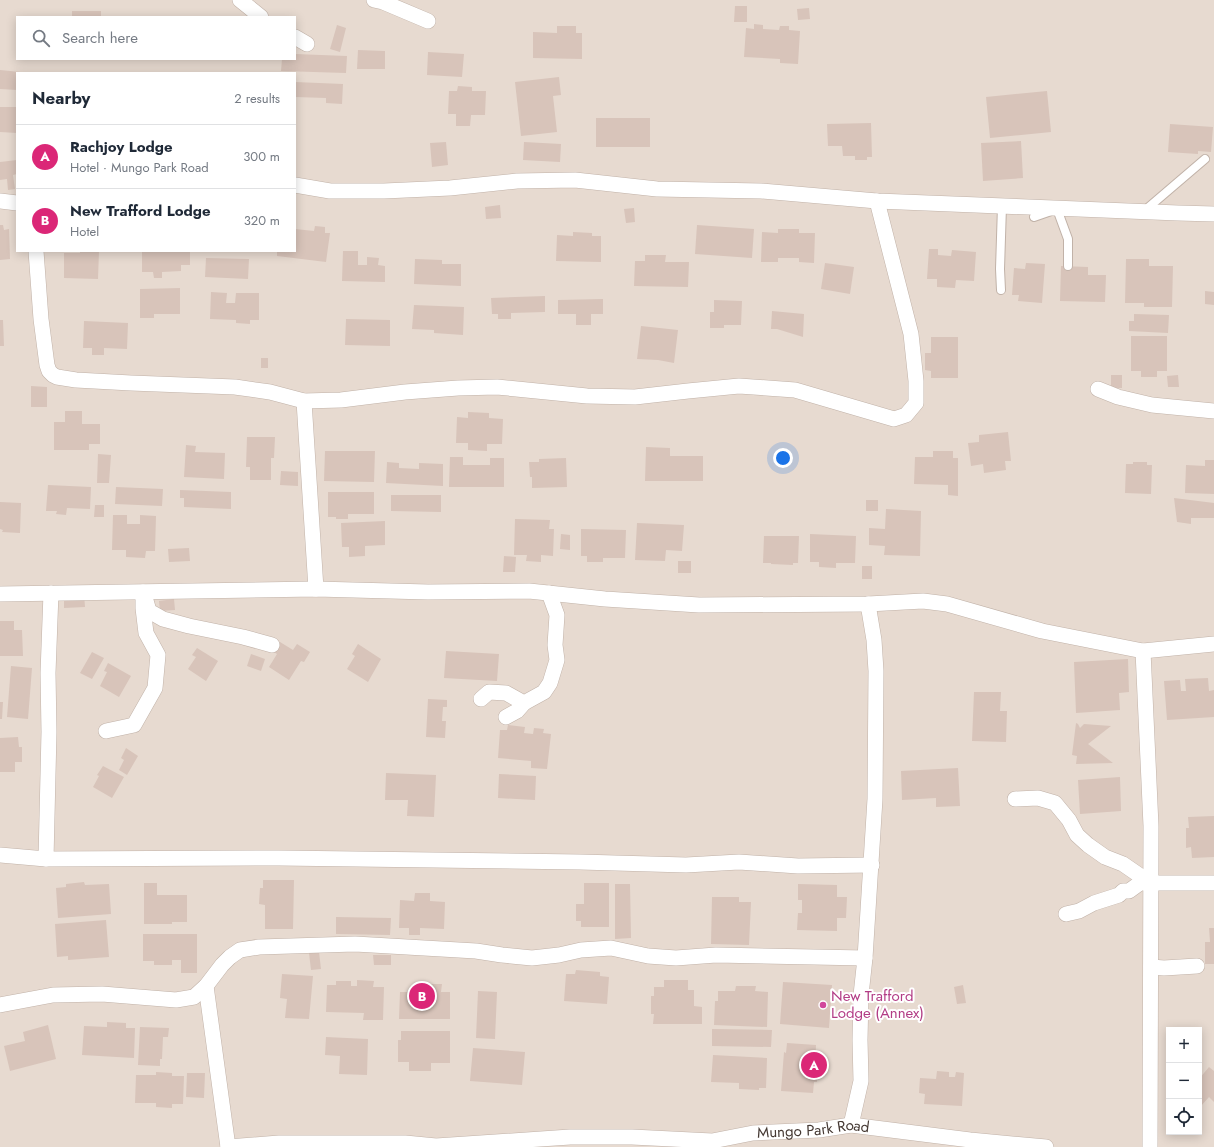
<!DOCTYPE html>
<html lang="en">
<head>
<meta charset="utf-8">
<style>
  :root { --surface:#fff; --page:#f2f2f3; --text:#1f2937; --muted:#747a83; --line:#e0e1e3; --accent:#db2777 }
  body { margin:0; font-family:Jost,sans-serif; background:var(--page); color:var(--text) }
  .controls { position:absolute; right:12px; bottom:12px; display:grid; overflow:hidden; border-radius:0px; box-shadow:0 2px 10px #0003 }
  .controls button { width:36px; height:36px; display:grid; place-items:center; padding:0; border:0; border-bottom:1px solid var(--line); background:var(--surface); color:var(--text); font:20px sans-serif }
  .you { position:absolute; left:783px; top:458px; width:14px; height:14px; margin:-10px; border:3px solid #fff; border-radius:50%; background:#1a73e8; box-shadow:0 0 0 6px #1a73e833 }
  .badge { display:grid; place-items:center; width:26px; height:26px; border-radius:50%; background:var(--accent); color:#fff; font-size:13px; font-weight:700 }
  .pin { position:absolute; translate:-50% -50%; border:2px solid #fff; box-shadow:0 1px 4px #0006 }
  .list { margin:0; padding:0; list-style:none }
  h2 { display:flex; justify-content:space-between; align-items:center; height:52px; margin:0; padding:0 16px; font-size:17px }
  h2 small { font-size:13px; font-weight:400; color:var(--muted) }
  .list li { display:grid; grid-template-columns:26px 1fr auto; gap:12px; align-items:center; box-sizing:border-box; height:64px; padding:0 16px; border-top:1px solid var(--line) }
  .list b { display:block; font-size:15px; white-space:nowrap }
  .list p { margin:0; font-size:13px; white-space:nowrap; color:var(--muted) }
  .list em { font-size:13px; font-style:normal; color:var(--muted) }
  .icon { flex:none; width:22px; height:22px; fill:none; stroke:currentColor; stroke-width:2; stroke-linecap:round; stroke-linejoin:round }
  .map { position:relative; flex:none; width:1214px; height:1147px; overflow:hidden }
  .search { position:absolute; background:var(--surface); box-shadow:0 2px 10px #0003; left:16px; top:16px; width:280px; height:44px; display:flex; align-items:center; gap:10px; box-sizing:border-box; padding:0 14px; border-radius:0px; color:var(--muted); font-size:15px }
  .panel { position:absolute; background:var(--surface); box-shadow:0 2px 10px #0003; left:16px; top:72px; width:280px; height:180px; border-radius:0px }
  .map>svg:first-child { display:block }
  .residential { fill:#e7dad0; fill-rule:evenodd }
  .building { fill:#d8c4ba }
  .lines { fill:none; stroke-linecap:round; stroke-linejoin:round }
  .lane-casing { stroke:#c1b2a8; stroke-width:10 }
  .street-casing { stroke:#c1b2a8; stroke-width:16 }
  .lane { stroke:#fff; stroke-width:8 }
  .street { stroke:#fff; stroke-width:15 }
  .hotel-dot { fill:#d1479c; stroke:#fff; stroke-width:1.5 }
  .labels { text-anchor:middle; stroke-width:4; stroke-linejoin:round; paint-order:stroke }
  .hotel-label { font-size:15px; fill:#b23c85; stroke:#fff; text-anchor:start }
  .street-label { font-size:15px; fill:#453933; stroke:#fff }
</style>
</head>
<body>
<div class="map">
<svg width="1214" height="1147" viewBox="0 0 1214 1147">
  <rect width="100%" height="100%" fill="#f3e9e3"/>
  <path class="residential" d="M0,0h1214v1147h-1214zM17,17h278v42h-278zM17,73h278v178h-278zM1169,1030h30v102h-30z"/>
  <g class="building">
    <path d="M735,6h12v16h-13z"/>
    <path d="M809,8l1,11 -12,1 -1,-11z"/>
    <rect x="72" y="11" width="29" height="6"/>
    <path d="M754,24l9,1v4l16,1 1,-4h9v4l11,1 -2,33 -18,-1v-4l-36,-2 2,-29 8,1z"/>
    <path d="M337,25l9,3 -6,24 -10,-3z"/>
    <path d="M557,26h19v7h6v26l-49,-1v-26l24,1z"/>
    <path d="M358,50l27,1v18h-28z"/>
    <path d="M428,52l36,2 -2,23 -35,-2z"/>
    <path d="M295,54l52,2 -1,17 -65,-2 1,-12h13z"/>
    <path d="M0,70l20,2v1h-3v17l-17,-1z"/>
    <path d="M559,77l2,18 -8,1 4,36 -36,4 -6,-54z"/>
    <path d="M295,82l48,2 -1,20 -16,-1v-5l-31,-1z"/>
    <path d="M458,86l14,1v4h14l-1,24h-14l-1,11h-14v-12h-8l1,-23h8z"/>
    <path d="M1047,91l4,41 -61,6 -4,-41z"/>
    <path d="M0,107h17v26l-17,-1z"/>
    <rect x="596" y="118" width="54" height="29"/>
    <path d="M871,123l1,34h-5v3h-12v-4h-12l-1,-10h-14l-1,-22z"/>
    <path d="M1170,124l43,3 -2,25 -13,-1v3l-30,-2z"/>
    <path d="M1021,141l2,37 -40,3 -2,-38z"/>
    <path d="M446,142l2,23 -16,2 -2,-24z"/>
    <path d="M524,142l37,2 -1,18 -37,-2z"/>
    <path d="M17,160v14l-4,1 2,14 -7,1 -1,-11 -7,1v-18z"/>
    <path d="M500,205l1,13 -15,1 -1,-12z"/>
    <path d="M634,208l1,14 -9,1 -2,-14z"/>
    <path d="M0,225h3l1,5 5,-1 1,30 -10,1z"/>
    <path d="M697,225l57,4 -2,29 -57,-4z"/>
    <path d="M315,226l10,1v6h5l-4,29 -49,-6v-5h18v-22l19,2z"/>
    <path d="M778,229h21v4h16l-1,30 -15,-1v-4h-21v4h-17l1,-30 16,1z"/>
    <path d="M573,232l19,1v3h9v26l-45,-1 1,-26 16,1z"/>
    <path d="M929,249h9v6l13,1 1,-6 24,2 -2,29 -18,-1 -1,8 -18,-1v-8h-10z"/>
    <path d="M80,251h19l-1,28 -34,-1v-25h16z"/>
    <path d="M142,251h48v14h-9v6l-19,1v6h-8l-1,-6h-11z"/>
    <path d="M343,251h15v14h9v-8l12,1 -1,7 7,1v16l-43,-1z"/>
    <path d="M645,255h21l-1,7h24l-1,25 -54,-1 1,-25h10z"/>
    <path d="M206,258l43,1 -1,20 -43,-2z"/>
    <path d="M415,259l27,1v4h19v22l-47,-2z"/>
    <path d="M1126,259h23v7h24l-1,41h-28v-4h-19z"/>
    <path d="M825,263l29,4 -4,27 -29,-5z"/>
    <path d="M1026,263l19,1 -3,39 -24,-2 1,-6h-7l2,-27 11,1z"/>
    <path d="M1061,266l27,1v8h18l-1,27 -45,-1z"/>
    <path d="M180,288v26h-26v4h-14v-29z"/>
    <path d="M1205,291l9,1v13l-9,-1z"/>
    <path d="M211,292l16,1 -1,10h9l1,-10h23v27h-9v4l-14,-1v-3l-26,-1z"/>
    <path d="M545,296v16l-34,1v6h-13v-5h-6l-1,-16z"/>
    <path d="M603,299v15h-12v11h-15v-11h-18v-14z"/>
    <path d="M714,300l28,1 -1,24h-17v3h-14v-16h4z"/>
    <path d="M414,305l50,2 -1,28 -29,-2v-3l-22,-1z"/>
    <path d="M772,311l32,3 -1,23 -26,-8h-6z"/>
    <path d="M1134,314l35,1 -1,18 -39,-2v-10h5z"/>
    <path d="M346,319l44,1v26l-45,-1z"/>
    <path d="M0,320h3l1,26h-4z"/>
    <path d="M84,321l44,2 -1,26 -23,-1v7h-12v-7h-9z"/>
    <path d="M641,326l37,4 -4,33 -16,-3 -21,-1z"/>
    <path d="M1131,336h36v35h-10v6h-16v-6h-10z"/>
    <path d="M931,337h27v41h-27v-7l-6,-1v-17h6z"/>
    <rect x="261" y="358" width="7" height="10"/>
    <rect x="1111" y="375" width="11" height="13"/>
    <path d="M1178,375l1,12h-11l-1,-11z"/>
    <path d="M31,386l16,1v20h-16z"/>
    <path d="M65,411h17v13h18v20h-11v6h-35v-28h11z"/>
    <path d="M468,412l21,1v5l14,1 -1,25h-15v7l-19,-1v-7h-12l1,-26 11,1z"/>
    <path d="M1008,432l3,29h-6l1,9 -22,3 -1,-9 -12,2 -3,-23 11,-1v-7z"/>
    <path d="M247,437h28l-1,21h-3v22h-21v-13h-4z"/>
    <path d="M186,445l10,1 -1,6 30,1 -1,26 -40,-2z"/>
    <path d="M646,447l24,1v8h33v25h-58z"/>
    <path d="M325,451h50l-1,31 -50,-1z"/>
    <path d="M933,451h20v7h5v38l-10,-1v-10l-34,-1 1,-27h18z"/>
    <path d="M98,454l13,1 -2,28h-12z"/>
    <path d="M450,457h13v8h27v-7h14v29h-55z"/>
    <path d="M566,458l1,29 -35,1v-11h-2l-1,-15h10v-3z"/>
    <path d="M1205,460h9v34l-29,-1 1,-28 19,1z"/>
    <path d="M387,462l12,1v5l20,1v-6l24,1v22l-57,-3z"/>
    <path d="M1133,462h14v3h5l-1,29 -26,-1 1,-29h7z"/>
    <path d="M281,471l17,1v14l-18,-1z"/>
    <path d="M48,485l43,2 -1,22 -23,-1 -1,7 -10,-1 1,-3h-11z"/>
    <path d="M116,487l47,2 -1,17 -47,-2z"/>
    <path d="M180,490l51,2v17l-47,-2v-9h-4z"/>
    <path d="M328,492h46v22h-26v5h-12v-2h-8z"/>
    <path d="M391,495h50v17l-50,-1z"/>
    <path d="M1174,498l40,5v15h-23v6l-14,-2z"/>
    <rect x="866" y="500" width="12" height="11"/>
    <path d="M0,502l21,1 -1,30 -18,-1 1,-2 -3,-1z"/>
    <path d="M95,505h9v12h-10z"/>
    <path d="M886,509l35,2 -1,45 -36,-1 1,-9 -16,-1v-17l16,1z"/>
    <path d="M113,515h14v9h13v-9l16,1 -1,35h-9l-1,7 -19,-1v-7h-14z"/>
    <path d="M515,519l35,1 -1,9h5l-1,27 -12,-1v7l-15,-1 1,-6h-13z"/>
    <path d="M385,521v24l-20,1v10l-16,1v-10h-7l-1,-24z"/>
    <path d="M637,523l47,2 -2,26 -16,-1 -1,11 -30,-1z"/>
    <path d="M581,529l45,1 -1,28h-22v4h-16v-6h-6z"/>
    <path d="M561,534l9,1v15l-10,-1z"/>
    <path d="M810,534l46,2 -1,27h-19v5l-17,-1v-5h-9z"/>
    <path d="M764,536h35l-1,27h-5v2l-22,-1v-1h-8z"/>
    <path d="M189,548l1,13 -21,1 -1,-13z"/>
    <path d="M504,556l12,1 -1,15h-12z"/>
    <rect x="678" y="561" width="13" height="12"/>
    <rect x="862" y="566" width="10" height="13"/>
    <path d="M84,594l1,13 -21,1v-13z"/>
    <path d="M174,599l1,11 -15,1 -1,-10z"/>
    <path d="M0,621h14v9h8l1,26h-23z"/>
    <path d="M280,642l13,8 4,-6 13,8 -6,10 -3,-1 -12,19 -20,-13 8,-13 -3,-2z"/>
    <path d="M358,644l23,15 -13,23 -21,-13 8,-13 -3,-2z"/>
    <path d="M197,648l21,13 -12,20 -18,-12 8,-12 -4,-2z"/>
    <path d="M446,651l53,3 -2,27 -53,-3z"/>
    <path d="M92,652l12,6 -12,21 -12,-6z"/>
    <path d="M251,654l14,5 -4,12 -14,-5z"/>
    <path d="M1128,659l1,33 -10,1 1,17 -44,3 -2,-51z"/>
    <path d="M108,663l23,13 -12,21 -19,-11 7,-14 -3,-1z"/>
    <path d="M11,666l21,2 -4,51 -21,-2z"/>
    <path d="M1208,678l1,13 5,-1v27l-47,3 -3,-39 16,-1 1,11h5l-1,-12z"/>
    <path d="M974,692h27l-1,19h7l-1,31 -34,-1z"/>
    <path d="M428,699l19,1v7h-4l-1,14h4l-1,17 -19,-1z"/>
    <path d="M0,702h3l-1,17h-2z"/>
    <path d="M1076,723l2,1 2,4 4,-4 27,2 -23,18 25,19 -37,1 1,-8 -5,-1z"/>
    <path d="M508,725l17,2 -1,6 9,1 1,-6 10,1 -1,4 8,1 -4,35 -16,-1v-7l-33,-3 2,-28h7z"/>
    <path d="M18,737l1,10h3v15h-7v10h-15v-34z"/>
    <path d="M126,748l12,8 -11,19 -8,-5 5,-10 -3,-2z"/>
    <path d="M103,766l21,11 -12,21 -19,-11 6,-11 -2,-1z"/>
    <path d="M958,768l2,38 -24,1v-9l-34,2 -1,-29z"/>
    <path d="M386,773l50,2 -2,42 -27,-1 1,-16h-23z"/>
    <path d="M499,774l37,2 -1,24 -37,-2z"/>
    <path d="M1120,777l1,34 -41,3 -2,-34z"/>
    <path d="M1214,816v41l-22,1 -1,-11 -5,1v-20h3l-1,-11z"/>
    <path d="M263,880h31l-1,49h-28v-24l-6,-1 1,-16h3z"/>
    <path d="M84,882l1,3 24,-1 2,30 -53,4 -2,-30 10,-1v-3z"/>
    <path d="M144,883h13v12h30v27h-15v2h-28z"/>
    <path d="M584,883h25v44h-28v-6h-5v-17h8z"/>
    <path d="M615,884h15l1,54 -16,1z"/>
    <path d="M798,884l39,1v12h10l-1,21h-9v13l-40,-1 1,-17h4v-13h-4z"/>
    <path d="M415,893h15v8l15,1 -1,27 -24,-1v7h-11v-7h-10l1,-28 14,1z"/>
    <path d="M712,897h27v5h12l-2,43 -38,-1z"/>
    <path d="M336,917l55,1 -1,17 -54,-1z"/>
    <path d="M106,920l3,37 -41,3v-4l-11,1 -2,-33z"/>
    <path d="M1209,928h5v36h-9v-22h5z"/>
    <path d="M143,934h54v39h-16v-13h-9v5h-18v-4h-11z"/>
    <path d="M319,952l2,17 -10,1 -2,-17z"/>
    <path d="M373,955h18v10h-17z"/>
    <path d="M576,970l24,2v4l9,1 -2,27 -43,-3 2,-27h9z"/>
    <path d="M282,974l31,2 -4,43 -24,-1 2,-19 -7,-1z"/>
    <path d="M357,980l17,1 -1,6h11l-1,33h-20l1,-7 -38,-1 1,-27h9v-4h15v5h6z"/>
    <path d="M664,980h24v10h6v16l8,1v17h-49l1,-10h-3v-18h3v-9h10z"/>
    <path d="M783,982l49,3 -3,43 -49,-4z"/>
    <path d="M421,984h21l-1,8h9v27h-51l1,-27h21z"/>
    <path d="M963,985l3,18 -9,1 -3,-17z"/>
    <path d="M736,986h20l-1,5 13,1 -1,35 -53,-2 1,-24h3v-10h17z"/>
    <path d="M478,991l19,1 -2,47 -19,-1z"/>
    <path d="M107,1022l19,1v5h9l-1,30 -52,-3 2,-29 23,1z"/>
    <path d="M48,1025l8,34 -46,12 -6,-25 21,-5 -2,-9z"/>
    <path d="M140,1027l29,1 -1,9h-5l-1,22h-2v7l-22,-1z"/>
    <path d="M712,1029l60,1 -1,17 -59,-1z"/>
    <path d="M401,1031h49v32h-19v8h-22v-9h-11v-22h3z"/>
    <path d="M326,1037l42,2 -1,36 -28,-1 1,-18 -15,-1z"/>
    <path d="M787,1043l29,2 -1,21h3l-1,16h-3l-1,11 -32,-2 3,-39 2,1z"/>
    <path d="M473,1048l52,4 -3,33 -52,-4z"/>
    <path d="M713,1055l54,3 -1,30h-7v2l-20,-1v-6l-28,-1z"/>
    <path d="M1209,1067l5,4v31l-5,-5 -8,9 -2,-1v-26z"/>
    <path d="M937,1071l12,1v5h6l1,-5 8,1 -2,33 -38,-2 1,-10 -6,-1 1,-15 16,1z"/>
    <path d="M156,1072l16,1v3h12l-1,28h-11v4l-16,-1v-4h-21l1,-28h20z"/>
    <path d="M187,1073h18l-1,25 -18,-1z"/>
  </g>
  <g class="lines">
    <g class="lane-casing">
      <g id="lane">
        <path d="M1143,212l62,-53"/>
        <path d="M1034,217l23,-8 11,30v27"/>
        <path d="M1001,290l-1,-21 2,-63"/>
      </g>
    </g>
    <g class="street-casing">
      <g id="street">
        <path d="M240,0l21,17"/>
        <path d="M374,0l9,2 45,19"/>
        <path d="M295,37l12,7"/>
        <path d="M295,185l35,6h54l66,-3 67,-7 58,-1 82,9 104,2 116,10 301,12 36,1"/>
        <path d="M0,201l17,2"/>
        <path d="M36,251l5,68 6,46 2,6 4,4 4,2 19,3 55,3 104,4 35,5 34,9 37,-1 64,-8 53,-4 39,-1 90,9 48,1 53,-6 51,-5 56,4 99,29 12,-4 10,-12v-22l-5,-47 -34,-133"/>
        <path d="M1098,389l20,8 34,8 62,6"/>
        <path d="M304,401l12,188"/>
        <path d="M0,594l316,-5 112,3 101,-1 76,8 94,6 169,-1 55,-3 24,3 95,27 101,20 71,-7"/>
        <path d="M145,597l4,14 14,8 26,7 54,11 29,8"/>
        <path d="M1143,651l8,175 -1,321"/>
        <path d="M481,699l8,-7 17,1 18,10 20,-11 6,-9 7,-23 -2,-15 2,-30 -8,-22"/>
        <path d="M506,717l11,-6 7,-8"/>
        <path d="M106,731l28,-6 21,-37 3,-33 -12,-22 -3,-25v-16"/>
        <path d="M1015,799l23,-1 17,5 14,17 8,15 11,10 17,12 18,7 29,20"/>
        <path d="M0,855l46,4 233,-1 301,4 106,3 53,-3 59,4 74,-1"/>
        <path d="M46,859l3,-127 -1,-59 3,-80"/>
        <path d="M1066,914l13,-3 15,-8 25,-8 4,-4h6l11,-8h74"/>
        <path d="M1151,967l13,1 33,-2"/>
        <path d="M206,986l22,161"/>
        <path d="M0,1005l53,-10 49,-1 74,6 18,-3 12,-11 16,-21 8,-8 10,-7 19,-3 96,-3 121,7 26,4 30,3 27,-3 22,-5 30,-2 37,8 28,2 40,-3 149,3"/>
        <path d="M851,1125l10,-44 -1,-41 1,-45 4,-37 10,-159 1,-128 -2,-31 -6,-36"/>
        <path id="s1" d="M228,1147l51,-4h126l31,3 134,-9h62l80,4 41,-8 66,-3 32,-5 119,15 76,7"/>
      </g>
    </g>
    <use href="#lane" class="lane"/>
    <use href="#street" class="street"/>
  </g>
  <circle class="hotel-dot" cx="823" cy="1005" r="4"/>
  <g class="labels">
    <g class="hotel-label">
      <text x="831" y="1001">New Trafford<tspan x="831" dy="17">Lodge (Annex)</tspan></text>
    </g>
    <g class="street-label">
      <text dy="5" stroke="none"><textPath href="#s1" startOffset="587">Mungo Park Road</textPath></text>
    </g>
  </g>
</svg>
<div class="controls">
<button>+</button>
<button>−</button>
<button><svg class="icon" aria-label="locate" viewBox="0 0 24 24"><circle cx="12" cy="12" r="6"/><path d="M12 2v4M12 18v4M2 12h4M18 12h4"/></svg></button>
</div>
<div class="you"></div>
<div class="pin badge" style="left:814px;top:1065px">A</div>
<div class="pin badge" style="left:422px;top:996px">B</div>
<div class="search"><svg class="icon" aria-label="search" viewBox="0 0 24 24"><circle cx="10" cy="10" r="6"/><path d="M15 15l6 6"/></svg>Search here</div>
<section class="panel">
<h2>Nearby<small>2 results</small></h2>
<ul class="list">
<li><span class="badge">A</span><div><b>Rachjoy Lodge</b><p>Hotel · Mungo Park Road</p></div><em>300 m</em></li>
<li><span class="badge">B</span><div><b>New Trafford Lodge</b><p>Hotel</p></div><em>320 m</em></li>
</ul>
</section>
</div>
</body>
</html>
